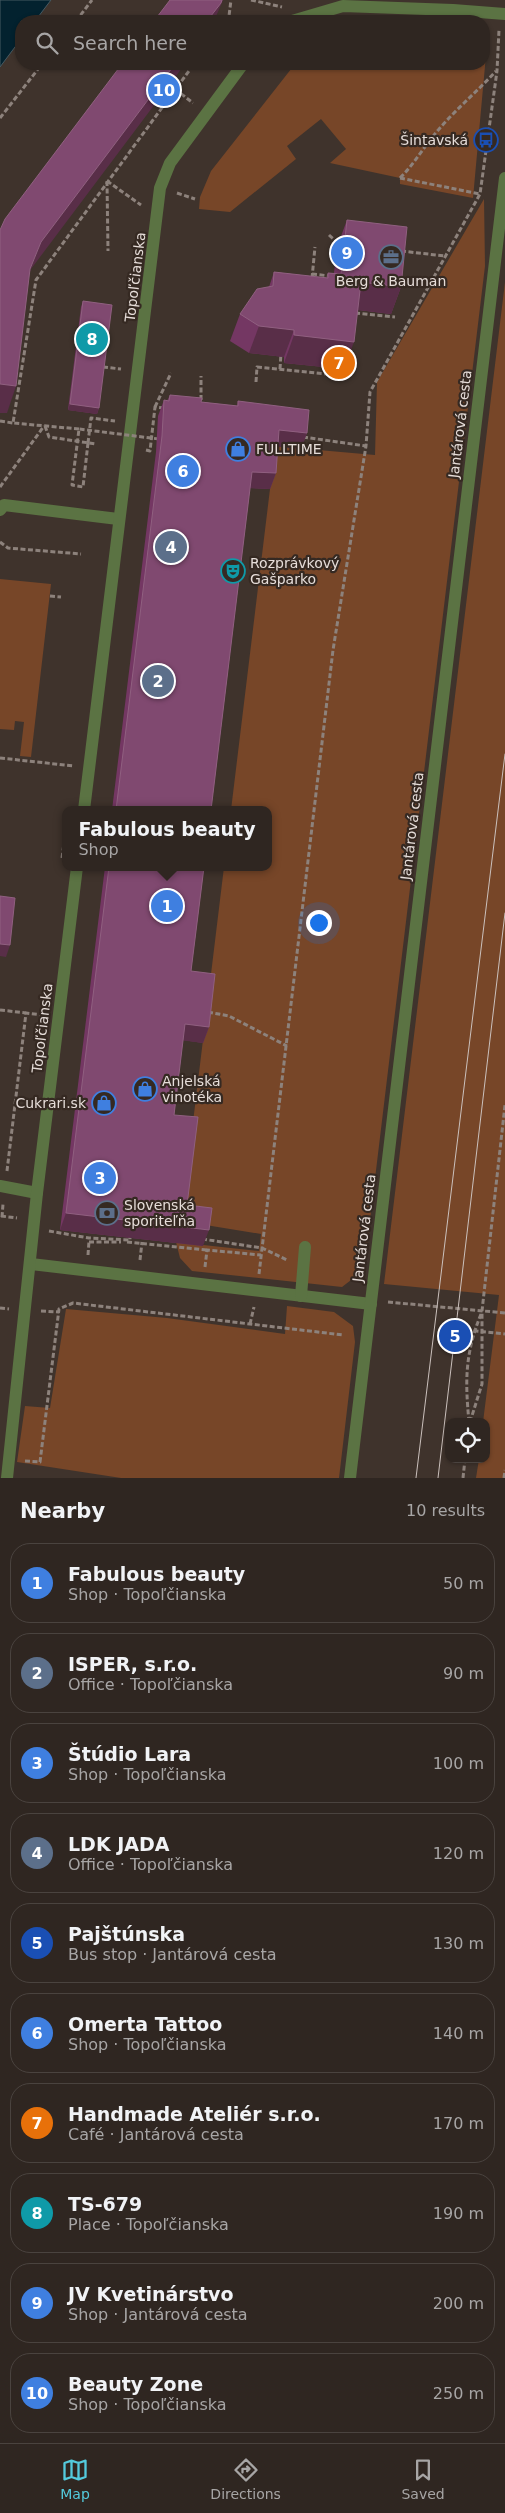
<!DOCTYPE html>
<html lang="en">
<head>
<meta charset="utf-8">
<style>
  :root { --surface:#2f2621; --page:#372e2a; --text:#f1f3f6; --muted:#a7a5a5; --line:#4a433f; --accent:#54cadd }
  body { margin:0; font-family:"DejaVu Sans",sans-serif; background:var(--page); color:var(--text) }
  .controls { position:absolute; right:15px; bottom:15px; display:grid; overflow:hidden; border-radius:10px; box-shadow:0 1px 4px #0004 }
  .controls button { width:45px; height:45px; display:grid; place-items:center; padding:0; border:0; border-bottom:1px solid var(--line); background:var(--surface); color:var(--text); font:25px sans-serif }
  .you { position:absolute; left:318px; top:922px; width:18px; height:18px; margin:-12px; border:4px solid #fff; border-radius:50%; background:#1a73e8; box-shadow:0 0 0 8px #1a73e833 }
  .badge { display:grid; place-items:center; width:32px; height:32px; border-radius:50%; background:var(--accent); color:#fff; font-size:16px; font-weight:700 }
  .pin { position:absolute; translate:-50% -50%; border:2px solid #fff; box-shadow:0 1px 5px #0006 }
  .popup { position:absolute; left:62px; top:806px; width:210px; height:65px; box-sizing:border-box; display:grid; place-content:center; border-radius:10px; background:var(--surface); filter:drop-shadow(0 1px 4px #0005); font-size:16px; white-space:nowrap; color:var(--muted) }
  .popup b { font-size:19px; color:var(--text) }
  .popup::after { content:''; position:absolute; left:50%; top:100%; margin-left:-10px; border:10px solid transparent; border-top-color:var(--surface) }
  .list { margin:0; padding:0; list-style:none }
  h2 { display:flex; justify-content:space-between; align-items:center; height:65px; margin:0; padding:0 20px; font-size:21px }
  h2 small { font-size:16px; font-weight:400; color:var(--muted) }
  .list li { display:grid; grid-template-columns:32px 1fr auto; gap:15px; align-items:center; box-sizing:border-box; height:80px; margin:0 10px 10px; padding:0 10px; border:1px solid var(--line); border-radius:20px }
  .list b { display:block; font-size:19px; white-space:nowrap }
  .list p { margin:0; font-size:16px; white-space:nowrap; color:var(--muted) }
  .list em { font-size:16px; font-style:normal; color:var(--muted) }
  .icon { flex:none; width:28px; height:28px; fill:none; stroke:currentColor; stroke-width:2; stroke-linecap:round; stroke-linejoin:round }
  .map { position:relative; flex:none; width:505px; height:1478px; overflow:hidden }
  .search { position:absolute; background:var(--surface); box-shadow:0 1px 4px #0004; left:15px; right:15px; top:15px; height:55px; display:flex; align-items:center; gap:12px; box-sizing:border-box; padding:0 18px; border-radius:20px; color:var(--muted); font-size:19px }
  .sheet { height:965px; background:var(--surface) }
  nav { display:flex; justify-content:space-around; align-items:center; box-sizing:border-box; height:70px; border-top:1px solid var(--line); background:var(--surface); font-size:14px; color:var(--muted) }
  nav a { display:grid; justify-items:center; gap:2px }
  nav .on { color:var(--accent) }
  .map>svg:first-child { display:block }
  .green { fill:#774628 }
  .water { fill:#03222f; stroke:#475a62 }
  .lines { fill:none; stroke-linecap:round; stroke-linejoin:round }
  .path { stroke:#8d827c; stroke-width:3; stroke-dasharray:5 2.5; stroke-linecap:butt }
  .minor { stroke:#5b7343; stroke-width:12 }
  .tram { stroke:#cbc1bd; stroke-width:1 }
  .path-bridge { stroke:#8d827c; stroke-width:3; stroke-dasharray:5 2.5; stroke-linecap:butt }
  .wall { fill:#743763 }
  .shaded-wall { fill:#592e48 }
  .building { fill:#804970; stroke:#906080 }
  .labels { text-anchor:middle; stroke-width:4.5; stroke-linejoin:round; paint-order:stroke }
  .poi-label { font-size:14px; fill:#e6ddd9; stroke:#352922; text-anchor:start }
  .street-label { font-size:14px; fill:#e6ddd9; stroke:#352922 }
</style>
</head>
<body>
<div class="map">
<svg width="505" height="1478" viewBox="0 0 505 1478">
  <rect width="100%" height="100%" fill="#3f332c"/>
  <g class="green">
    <path d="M484,36l3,8 -14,154 -73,-14v-6l-70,-15 16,-14 -25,-30 -34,27 9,13 -66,53 -31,-3 1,-12 11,-26 84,-107h189z"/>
    <path d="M484,199l1,67 -121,1004 -22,17 -150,-16 -12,-13 -4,-16 83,9 2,-17 -80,-13 43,-354h44v-57h-37l39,-321 3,-43 102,9 2,-73z"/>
    <path d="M505,282v1196h-29l3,-19h7v-37h-3l16,-127 -115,-11z"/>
    <path d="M0,579l51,5 -20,173 -11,-1 4,-34 -9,-1 -1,9 -14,-1z"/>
    <path d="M287,1306l47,6 19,14 2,16 -16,136h-218l-104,-16 8,-56 25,2 16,-99 101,9 118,16z"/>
  </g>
  <path class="water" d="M0,0h51l-16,21h-14v18l-21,28z"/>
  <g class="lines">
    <g class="path">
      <path d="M251,0l31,7"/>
      <path d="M76,21l16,-21"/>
      <path d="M225,21l4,-5 2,-16"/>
      <path d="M175,89l18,14"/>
      <path d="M0,118l42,-54"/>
      <path d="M400,178c13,-13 20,-25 31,-39 19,-25 44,-45 65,-68"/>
      <path d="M400,178l80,16"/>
      <path d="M107,181l34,24"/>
      <path d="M107,181l1,70"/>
      <path d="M177,193l18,6"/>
      <path d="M329,235l11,10"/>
      <path d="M401,251l44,5"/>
      <path d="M312,274l18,2"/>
      <path d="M312,278l3,-31"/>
      <path d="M355,313l40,4"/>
      <path d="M103,367l18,2"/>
      <path d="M280,369l1,-16"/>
      <path d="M256,382l1,-15 91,9 3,-27"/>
      <path d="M201,400v-24"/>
      <path d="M155,407l16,-34"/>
      <path d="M0,421l13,2"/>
      <path d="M45,426l4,11 47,7"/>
      <path d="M79,429l-66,-6 23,-143 158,-216"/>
      <path d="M303,437l63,9"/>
      <path d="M88,443l3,-25 24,3"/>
      <path d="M146,450l4,1 5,-44 10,1"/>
      <path d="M0,487l44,-61"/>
      <path d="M0,542l8,6 73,6"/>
      <path d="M50,596l11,1"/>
      <path d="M0,758l74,8"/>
      <path d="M62,858l4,-30"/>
      <path d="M0,1010l26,3"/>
      <path d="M208,1012l21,4 58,30"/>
      <path d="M7,1171l19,-158 16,2"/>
      <path d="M1,1216l16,2"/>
      <path d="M2,1217l1,-13"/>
      <path d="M49,1231l40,7 41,2v-7"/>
      <path d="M202,1239l60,9 25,12"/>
      <path d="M89,1242h32"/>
      <path d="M127,1242l80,8"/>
      <path d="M88,1255l1,-14"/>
      <path d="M140,1260l2,-18"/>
      <path d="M205,1267l2,-17 54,5"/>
      <path d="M259,1274l74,-624 33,-204 4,-54 110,-198 17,-123 2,-41"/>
      <path d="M388,1302l117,11"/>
      <path d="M0,1308l9,1"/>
      <path d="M41,1311l18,1"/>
      <path d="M250,1324l4,-17"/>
      <path d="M466,1330l39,4"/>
      <path d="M469,1422c-4,-42 -4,-68 12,-108"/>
      <path d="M470,1422l12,-38v-73l23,-206"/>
      <path d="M25,1461l15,1 19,-153 14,-6 270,32"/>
      <path d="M463,1478l2,-19"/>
      <path d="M504,1478l1,-8"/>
    </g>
    <g class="minor">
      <path d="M292,21l51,-15 110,4 52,4"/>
      <path d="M0,510l4,-5 114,14"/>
      <path d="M84,810l76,-622 10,-25 73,-99"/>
      <path d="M0,1186l37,7"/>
      <path d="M31,1264l340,40"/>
      <path d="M301,1296l4,-49"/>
      <path d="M7,1478l30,-285 40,-326"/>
      <path d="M350,1478l155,-1300"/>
    </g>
    <g class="tram">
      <path d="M416,1478l89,-724"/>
      <path d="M438,1478l67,-565"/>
    </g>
    <path class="path-bridge" d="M88,443l-5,44 -11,-2 7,-56 80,10"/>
  </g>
  <g class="wall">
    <path d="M347,220l54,67 -10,27 -33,-4 -14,59 -60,-6v-6l-35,-4 -19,-12 10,-27 29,-27 5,-15 53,6 1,-5h6l3,-26z"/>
    <path d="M83,301l16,107 -2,6 -29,-4 13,-103z"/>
    <path d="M170,395l31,7 36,4 1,-5 69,32 -6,16 -23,-3 -2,27 -6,16 -20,-1 -39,322h-99l44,-358 2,-36 6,-16 3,1z"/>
    <path d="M105,867h99l-13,104 18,56 -6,16 -20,-3 -9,75 13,90 16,41 -143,-16z"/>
  </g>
  <g class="shaded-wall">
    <path d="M222,0h1l-9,21h-7z"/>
    <path d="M175,64h10l-154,205 -11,27 21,-54z"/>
    <path d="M361,282l40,5 -10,27 -40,-5z"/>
    <path d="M259,326l35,4 -10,27 -35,-4z"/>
    <path d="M294,335l60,7 -10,27 -60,-6z"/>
    <path d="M0,384l16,2 -9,27h-7z"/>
    <path d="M70,404l29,4 -2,6 -29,-4z"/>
    <path d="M279,430l28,3 -6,16 -28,-3z"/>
    <path d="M252,472l24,1 -6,16 -24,-1z"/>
    <path d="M0,944l10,1 -4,12 -6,-1z"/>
    <path d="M185,1024l24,3 -6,16 -24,-3z"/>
    <path d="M66,1213l143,17 -6,16 -143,-16z"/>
  </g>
  <g class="building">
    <path d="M170,0h52l-1,3 -14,18h-53z"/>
    <path d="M122,64h53l-134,178 -11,27 -14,117 -16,-2v-154l5,-11z"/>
    <path d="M347,220l60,7 -6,60 -40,-5 -7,60 -60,-7v-5l-35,-4 -19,-12 17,-25 16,-3 1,-14 54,6v-5l13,1z"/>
    <path d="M83,301l29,4 -13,103 -29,-4z"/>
    <path d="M170,395l32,3 -1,4 37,4v-5l71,9 -2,23 -28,-3 -3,43 -24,-1 -41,338h-95l46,-374 2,-36 5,1z"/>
    <path d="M109,867h95l-13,104 24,3 -6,53 -24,-3 -11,91 24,2 -11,88 25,3 -3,22 -143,-17z"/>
    <path d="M0,896l15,2 -5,47 -10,-1z"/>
  </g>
  <defs>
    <g id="bus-ring" transform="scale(1.25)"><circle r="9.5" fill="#352922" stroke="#1a4fb4" stroke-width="1.5"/><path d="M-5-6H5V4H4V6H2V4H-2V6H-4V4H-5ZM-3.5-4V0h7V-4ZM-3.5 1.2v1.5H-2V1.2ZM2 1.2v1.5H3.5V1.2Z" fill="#1a4fb4"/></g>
    <g id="office-ring" transform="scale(1.25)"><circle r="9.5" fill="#352922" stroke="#5c6f8a" stroke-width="1.5"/><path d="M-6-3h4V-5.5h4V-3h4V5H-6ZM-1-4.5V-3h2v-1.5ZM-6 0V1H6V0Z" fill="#5c6f8a"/></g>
    <g id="shop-ring" transform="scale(1.25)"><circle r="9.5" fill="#352922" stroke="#3f7fe0" stroke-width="1.5"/><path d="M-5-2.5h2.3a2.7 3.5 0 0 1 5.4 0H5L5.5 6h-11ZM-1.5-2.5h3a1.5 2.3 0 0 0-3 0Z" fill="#3f7fe0"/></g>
    <g id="theatre-ring" transform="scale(1.25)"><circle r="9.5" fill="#352922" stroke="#0f9aa8" stroke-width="1.5"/><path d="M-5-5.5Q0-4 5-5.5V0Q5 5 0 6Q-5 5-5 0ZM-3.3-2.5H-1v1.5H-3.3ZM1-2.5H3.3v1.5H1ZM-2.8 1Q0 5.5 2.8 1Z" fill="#0f9aa8"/></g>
    <g id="bank-ring" transform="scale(1.25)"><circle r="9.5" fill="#352922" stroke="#5c6f8a" stroke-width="1.5"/><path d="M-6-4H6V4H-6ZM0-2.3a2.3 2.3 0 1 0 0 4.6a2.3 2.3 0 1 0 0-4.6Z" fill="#5c6f8a"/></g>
  </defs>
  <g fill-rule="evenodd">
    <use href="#bus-ring" x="486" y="140"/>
    <use href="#office-ring" x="391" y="257"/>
    <use href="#shop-ring" x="238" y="449"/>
    <use href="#theatre-ring" x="233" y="571"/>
    <use href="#shop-ring" x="145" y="1089"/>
    <use href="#shop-ring" x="104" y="1103"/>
    <use href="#bank-ring" x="107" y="1213"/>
  </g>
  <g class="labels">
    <g class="poi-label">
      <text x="468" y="145" text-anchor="end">Šintavská</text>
      <text x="391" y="286" text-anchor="middle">Berg &amp; Bauman</text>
      <text x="256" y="454">FULLTIME</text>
      <text x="250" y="568">Rozprávkový<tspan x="250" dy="16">Gašparko</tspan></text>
      <text x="162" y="1086">Anjelská<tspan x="162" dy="16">vinotéka</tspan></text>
      <text x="86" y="1108" text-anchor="end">Cukrari.sk</text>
      <text x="124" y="1210">Slovenská<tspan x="124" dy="16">sporiteľňa</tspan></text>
    </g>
    <g class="street-label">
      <text transform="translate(135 277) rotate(-83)" y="5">Topoľčianska</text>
      <text transform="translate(460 424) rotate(-83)" y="5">Jantárová cesta</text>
      <text transform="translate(412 826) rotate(-83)" y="5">Jantárová cesta</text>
      <text transform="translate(42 1028) rotate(-83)" y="5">Topoľčianska</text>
      <text transform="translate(364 1228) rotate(-83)" y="5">Jantárová cesta</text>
    </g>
  </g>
</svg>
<div class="controls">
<button><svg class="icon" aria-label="locate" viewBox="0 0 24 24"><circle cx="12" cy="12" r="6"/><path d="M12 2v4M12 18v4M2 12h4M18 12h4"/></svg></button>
</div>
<div class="you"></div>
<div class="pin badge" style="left:167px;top:906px;background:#3f7fe0">1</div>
<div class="popup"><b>Fabulous beauty</b>Shop</div>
<div class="pin badge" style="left:158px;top:681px;background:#5c6f8a">2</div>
<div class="pin badge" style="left:100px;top:1178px;background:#3f7fe0">3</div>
<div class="pin badge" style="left:171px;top:547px;background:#5c6f8a">4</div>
<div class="pin badge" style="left:455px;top:1336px;background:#1a4fb4">5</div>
<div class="pin badge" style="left:183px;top:471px;background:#3f7fe0">6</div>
<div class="pin badge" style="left:339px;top:363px;background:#e8710a">7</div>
<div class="pin badge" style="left:92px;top:339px;background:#0f9aa8">8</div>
<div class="pin badge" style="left:347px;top:253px;background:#3f7fe0">9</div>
<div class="pin badge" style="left:164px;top:90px;background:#3f7fe0">10</div>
<div class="search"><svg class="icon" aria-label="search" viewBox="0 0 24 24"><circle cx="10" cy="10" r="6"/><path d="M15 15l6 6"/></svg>Search here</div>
</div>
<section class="sheet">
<h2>Nearby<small>10 results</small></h2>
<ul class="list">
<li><span class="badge" style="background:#3f7fe0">1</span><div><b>Fabulous beauty</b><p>Shop · Topoľčianska</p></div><em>50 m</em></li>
<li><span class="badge" style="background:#5c6f8a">2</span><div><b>ISPER, s.r.o.</b><p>Office · Topoľčianska</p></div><em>90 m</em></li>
<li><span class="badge" style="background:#3f7fe0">3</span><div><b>Štúdio Lara</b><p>Shop · Topoľčianska</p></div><em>100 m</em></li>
<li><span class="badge" style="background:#5c6f8a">4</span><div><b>LDK JADA</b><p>Office · Topoľčianska</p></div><em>120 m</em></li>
<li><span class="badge" style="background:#1a4fb4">5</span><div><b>Pajštúnska</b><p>Bus stop · Jantárová cesta</p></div><em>130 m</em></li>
<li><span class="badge" style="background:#3f7fe0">6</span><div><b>Omerta Tattoo</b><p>Shop · Topoľčianska</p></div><em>140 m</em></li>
<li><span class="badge" style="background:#e8710a">7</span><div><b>Handmade Ateliér s.r.o.</b><p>Café · Jantárová cesta</p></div><em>170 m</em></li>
<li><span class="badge" style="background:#0f9aa8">8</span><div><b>TS-679</b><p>Place · Topoľčianska</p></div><em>190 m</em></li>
<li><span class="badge" style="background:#3f7fe0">9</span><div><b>JV Kvetinárstvo</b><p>Shop · Jantárová cesta</p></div><em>200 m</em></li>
<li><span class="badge" style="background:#3f7fe0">10</span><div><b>Beauty Zone</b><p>Shop · Topoľčianska</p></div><em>250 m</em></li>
</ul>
</section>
<nav>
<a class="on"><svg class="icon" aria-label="map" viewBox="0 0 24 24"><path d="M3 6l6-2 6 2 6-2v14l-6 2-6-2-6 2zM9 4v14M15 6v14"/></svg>Map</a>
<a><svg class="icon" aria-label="directions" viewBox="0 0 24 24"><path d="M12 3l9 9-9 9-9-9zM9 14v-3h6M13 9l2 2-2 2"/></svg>Directions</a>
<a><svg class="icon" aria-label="saved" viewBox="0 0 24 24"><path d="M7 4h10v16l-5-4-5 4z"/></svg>Saved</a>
</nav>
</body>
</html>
